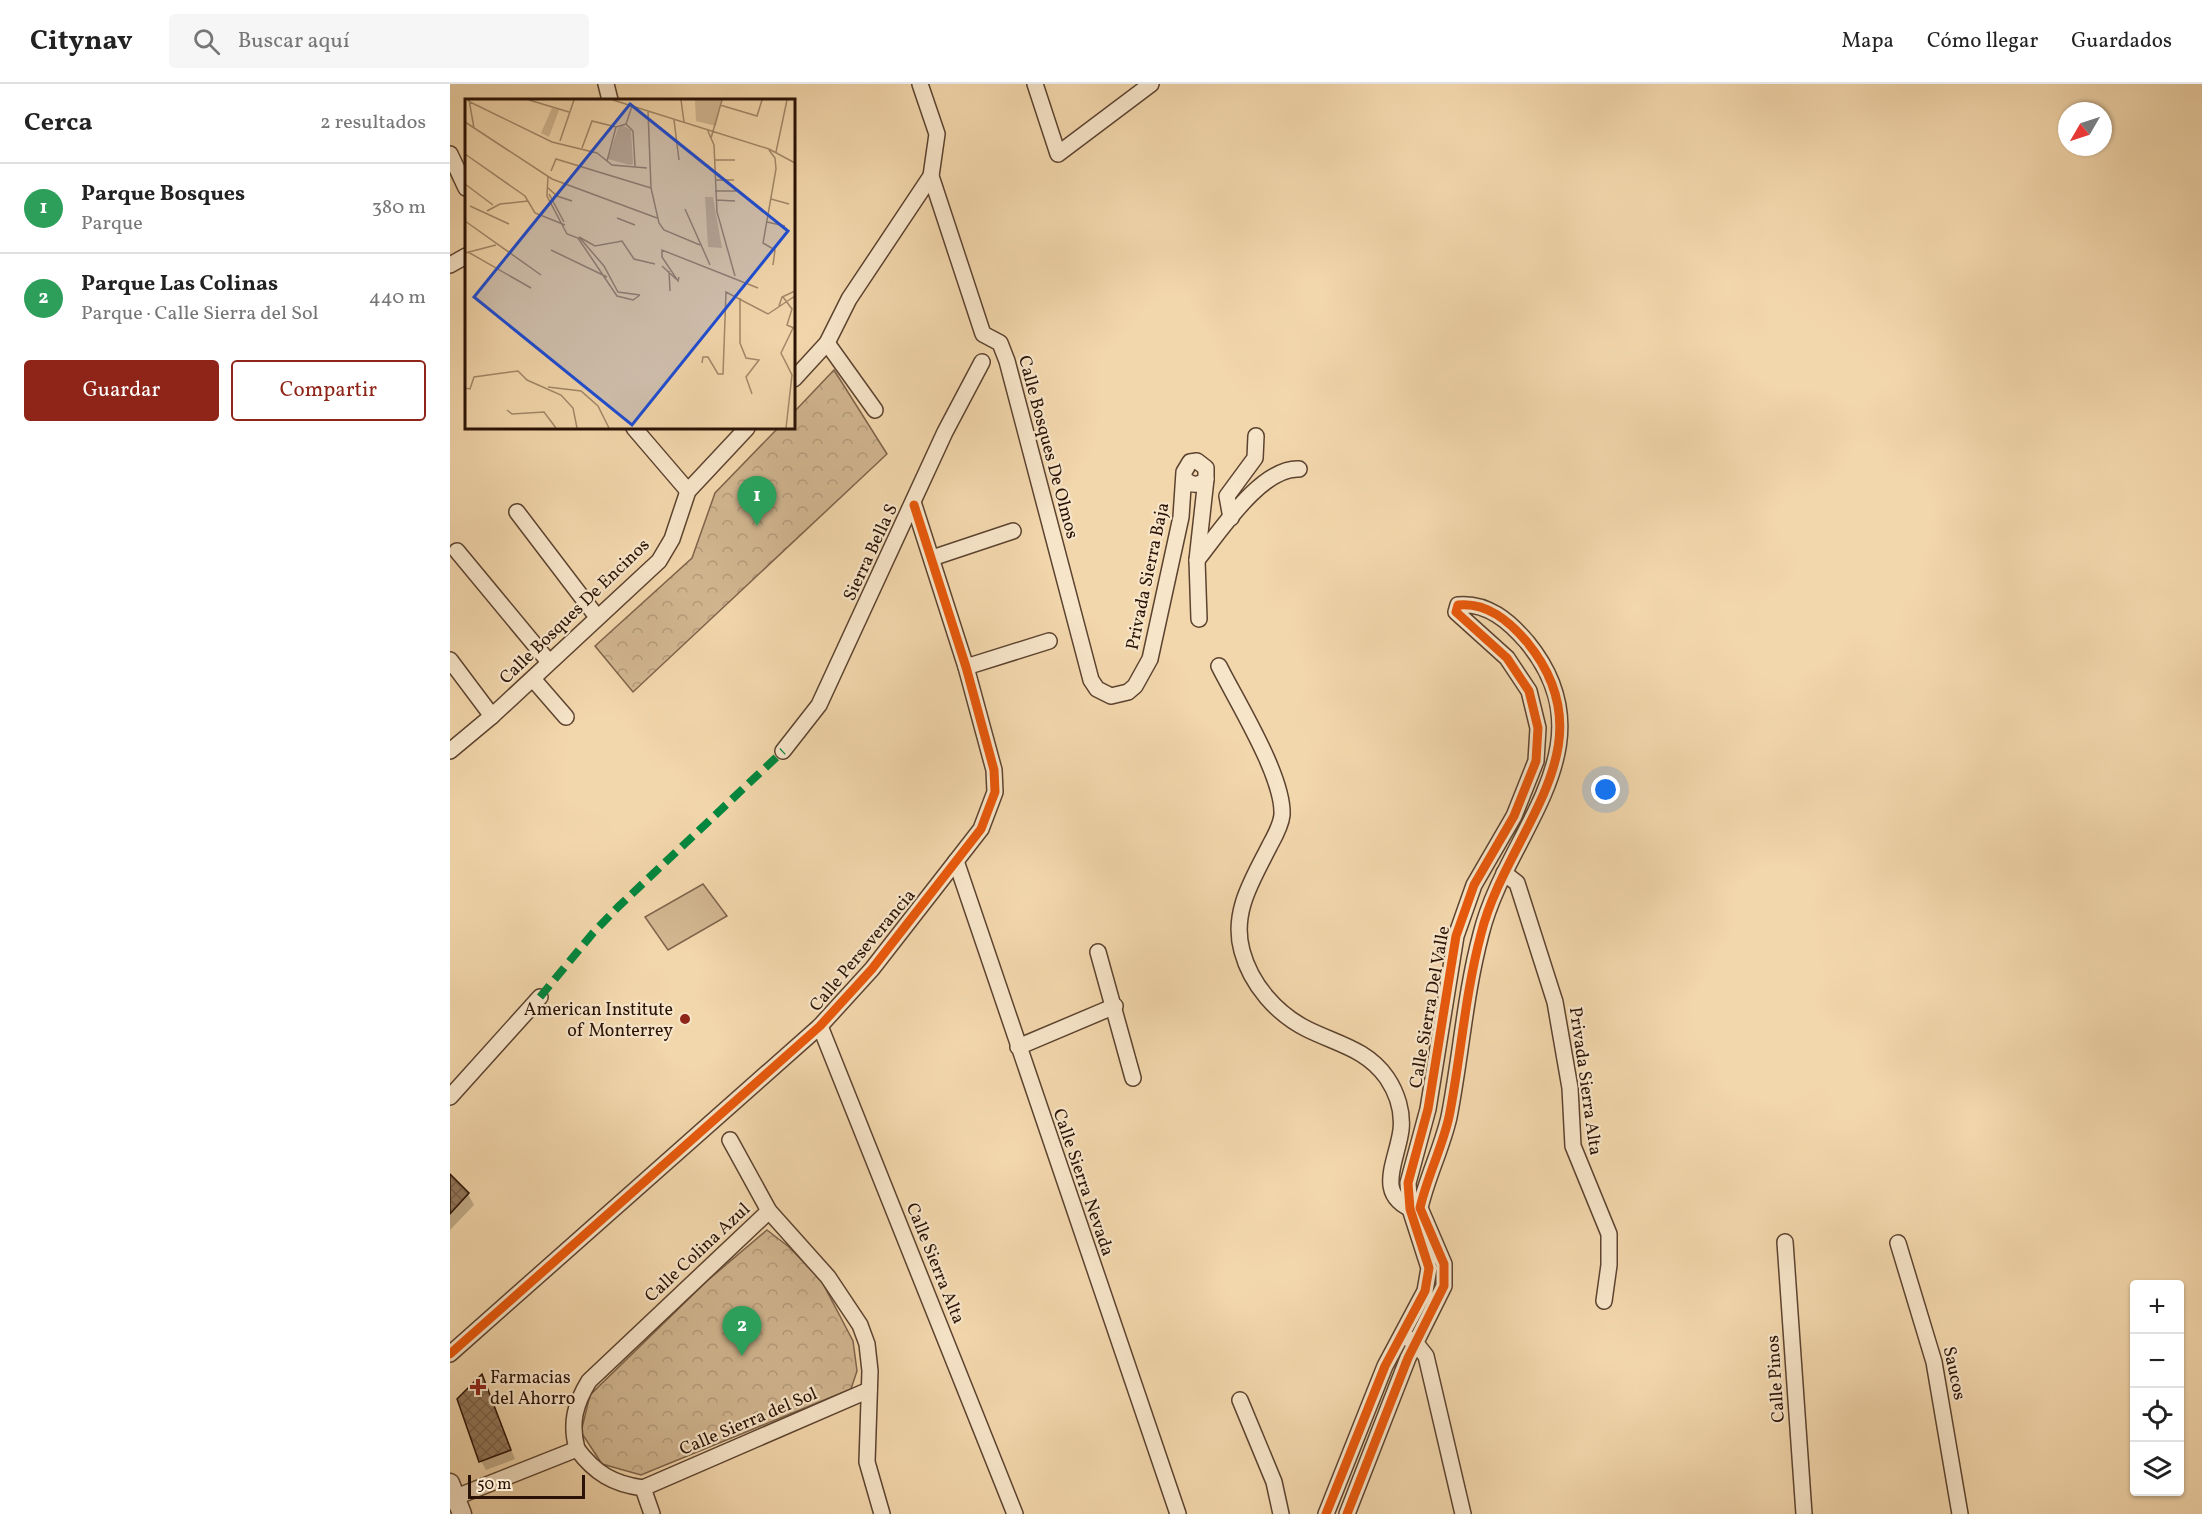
<!DOCTYPE html>
<html lang="es">
<head>
<meta charset="utf-8">
<style>
  :root { --surface:#fff; --page:#f6f6f6; --text:#222; --muted:#767676; --line:#e0e0e0; --accent:#8f2418 }
  body { margin:0; font-family:Vollkorn,serif; background:var(--page); color:var(--text) }
  .controls { position:absolute; right:18px; bottom:18px; display:grid; overflow:hidden; border-radius:6px; box-shadow:0 2px 4px #0004 }
  .controls button { width:54px; height:54px; display:grid; place-items:center; padding:0; border:0; border-bottom:2px solid var(--line); background:var(--surface); color:var(--text); font:30px sans-serif }
  .compass { position:absolute; left:1608px; top:18px; width:54px; height:54px; border-radius:50%; background:var(--surface); box-shadow:0 2px 4px #0004; rotate:231deg }
  .scale { position:absolute; left:18px; bottom:15px; width:117px; box-sizing:border-box; padding-left:6px; border:3px solid #2a1206; border-top:0; font-size:16px; line-height:21px; white-space:nowrap; color:#2a1206; -webkit-text-stroke:4px #f7e5c9; paint-order:stroke }
  .you { position:absolute; left:1156px; top:706px; width:21px; height:21px; margin:-15px; border:4px solid #fff; border-radius:50%; background:#1a73e8; box-shadow:0 0 0 9px #1a73e833 }
  .badge { display:grid; place-items:center; width:39px; height:39px; border-radius:50%; background:var(--accent); color:#fff; font-size:20px; font-weight:700 }
  .pin { position:absolute; translate:-50% -50px; filter:drop-shadow(0 2px 3px #0008) }
  .pin::after { content:''; position:absolute; top:32px; width:21px; height:18px; background:inherit; clip-path:polygon(0 0,100% 0,50% 100%) }
  .list { margin:0; padding:0; list-style:none }
  h2 { display:flex; justify-content:space-between; align-items:center; height:78px; margin:0; padding:0 24px; font-size:26px }
  h2 small { font-size:20px; font-weight:400; color:var(--muted) }
  .list li { display:grid; grid-template-columns:39px 1fr auto; gap:18px; align-items:center; box-sizing:border-box; height:90px; padding:0 24px; border-top:2px solid var(--line) }
  .list b { display:block; font-size:22px; white-space:nowrap }
  .list p { margin:0; font-size:20px; white-space:nowrap; color:var(--muted) }
  .list em { font-size:20px; font-style:normal; color:var(--muted) }
  .actions { display:flex; gap:12px; padding:18px 24px }
  .actions a { flex:1; padding:14px 0; border:2px solid var(--accent); border-radius:6px; text-align:center; font-size:21px; color:var(--accent) }
  .actions .main { background:var(--accent); color:#fff }
  .icon { flex:none; width:33px; height:33px; fill:none; stroke:currentColor; stroke-width:2; stroke-linecap:round; stroke-linejoin:round }
  .map { position:relative; flex:none; width:1752px; height:1430px; overflow:hidden }
  header { display:flex; align-items:center; gap:36px; box-sizing:border-box; height:84px; padding:0 30px; background:var(--surface); border-bottom:2px solid var(--line) }
  header strong { font-size:28px }
  nav { display:flex; gap:33px; margin-inline-start:auto; font-size:21px }
  .search { width:420px; height:54px; background:var(--page); display:flex; align-items:center; gap:15px; box-sizing:border-box; padding:0 21px; border-radius:6px; color:var(--muted); font-size:22px }
  main { display:flex }
  aside { flex:1; background:var(--surface) }
  .map>svg:first-child { display:block }
  .grass { fill:#d1b690; stroke:#7e644b; stroke-width:1.5 }
  .park { fill:url(#park-crowns); stroke:#7e644b; stroke-width:1.5 }
  .shadow { fill:#0003 }
  .building { fill:url(#building-cross-hatch); stroke:#2a1206; stroke-width:1.5 }
  .lines { fill:none; stroke-linecap:round; stroke-linejoin:round }
  .minor-casing { stroke:#5c4330; stroke-width:18 }
  .tertiary-casing { stroke:#5c4330; stroke-width:21 }
  .minor { stroke:#f7e5c9; stroke-width:15 }
  .tertiary { stroke:#f7e5c9; stroke-width:18 }
  .quiet { stroke:#00873e; stroke-width:8; stroke-dasharray:15 8; stroke-linecap:butt }
  .cycleway-casing { stroke:#f7e5c9; stroke-width:13 }
  .cycleway { stroke:#e8590c; stroke-width:9 }
  .poi-dot { fill:#8f2418; stroke:#f7e5c9; stroke-width:2 }
  .labels { text-anchor:middle; stroke-width:4.5; stroke-linejoin:round; paint-order:stroke }
  .street-label { font-size:18px; fill:#2a1206; stroke:#f7e5c9 }
  .poi-label { font-size:18px; fill:#2a1206; stroke:#f7e5c9; text-anchor:end }
  .inset-road { fill:none; stroke:#a3886a; stroke-width:1.5 }
  .view { fill:#1d4ed8; fill-opacity:0.15; stroke:#1d4ed8; stroke-width:3 }
  .inset-edge { fill:none; stroke:#2a1206; stroke-width:3 }
</style>
</head>
<body>
<header>
<strong>Citynav</strong>
<div class="search"><svg class="icon" aria-label="search" viewBox="0 0 24 24"><circle cx="10" cy="10" r="6"/><path d="M15 15l6 6"/></svg>Buscar aquí</div>
<nav><a>Mapa</a><a>Cómo llegar</a><a>Guardados</a></nav>
</header>
<main>
<aside>
<h2>Cerca<small>2 resultados</small></h2>
<ul class="list">
<li><span class="badge" style="background:#2e9e5b">1</span><div><b>Parque Bosques</b><p>Parque</p></div><em>380 m</em></li>
<li><span class="badge" style="background:#2e9e5b">2</span><div><b>Parque Las Colinas</b><p>Parque · Calle Sierra del Sol</p></div><em>440 m</em></li>
</ul>
<div class="actions"><a class="main">Guardar</a><a>Compartir</a></div>
</aside>
<div class="map">
<svg width="1752" height="1430" viewBox="0 0 1752 1430">
  <defs>
    <pattern id="park-crowns" width="20" height="18" patternUnits="userSpaceOnUse" patternTransform="scale(1.5)"><rect width="20" height="18" fill="#d1b690"/><path d="M2 6a3 3 0 1 1 6 0M12 15a3 3 0 1 1 6 0" fill="none" stroke="#b49b7b"/></pattern>
    <pattern id="building-cross-hatch" width="8" height="8" patternUnits="userSpaceOnUse" patternTransform="scale(1.5)"><rect width="8" height="8" fill="#93785c"/><path d="M0 0l8 8M0 8l8-8" fill="none" stroke="#78614a"/></pattern>
  </defs>
  <rect width="100%" height="100%" fill="#f3d7ac"/>
  <filter id="stains"><feTurbulence type="fractalNoise" baseFrequency=".00333" numOctaves="4"/><feColorMatrix values="0 0 0 0 .2 0 0 0 0 .09 0 0 0 0 .02 0 0 0 .5 -.17"/></filter>
  <radialGradient id="worn" r=".72"><stop offset=".6" stop-color="#630" stop-opacity="0"/><stop offset="1" stop-color="#630" stop-opacity=".3"/></radialGradient>
  <path class="grass" d="M253,800l24,32 -59,34 -23,-33z"/>
  <g class="park">
    <path d="M384,286l53,84 -254,238 -38,-46 97,-88 23,-65 63,-65h16v-16z"/>
    <path d="M317,1146l22,17 32,33 32,61 4,30 -6,18 -210,86 -39,-11 -21,-32 9,-37 118,-115z"/>
  </g>
  <g class="shadow">
    <path d="M0,1092l18,18 6,11 -24,25z"/>
    <path d="M32,1292l33,83 -29,11 -5,-9z"/>
  </g>
  <g class="building">
    <path d="M0,1090l19,19 -19,21z"/>
    <path d="M32,1290l29,76 -32,12 -22,-63z"/>
  </g>
  <g class="lines">
    <g class="minor-casing">
      <g id="minor">
        <path d="M156,0l4,16"/>
        <path d="M470,0l17,50 -6,42 52,158 17,9 7,18 84,319 6,9 14,7 17,-4 7,-6 15,-27 31,-142 3,-45 6,-10 7,-1 9,7v11c-6,7 -15,7 -21,0"/>
        <path d="M585,0l23,70 93,-70"/>
        <path d="M0,70l16,34"/>
        <path d="M0,181l16,-9"/>
        <path d="M377,259l48,67"/>
        <path d="M344,295l33,-36 22,-44 82,-123"/>
        <path d="M184,344l54,63"/>
        <path d="M67,428l80,105"/>
        <path d="M781,434l-4,-22 28,-38 1,-22"/>
        <path d="M7,467l92,111"/>
        <path d="M482,474l81,-27"/>
        <path d="M747,476c22,-27 64,-93 102,-91"/>
        <path d="M749,535l-2,-59 9,-81"/>
        <path d="M0,576l42,56"/>
        <path d="M769,582c18,36 65,111 63,149 -1,10 -7,21 -12,30 -17,34 -39,67 -28,106 9,34 35,63 65,78 30,15 60,20 80,49 10,15 16,34 14,52 -4,32 -28,66 15,81"/>
        <path d="M516,583l83,-26"/>
        <path d="M83,595l33,38"/>
        <path d="M0,667l42,-35 167,-155 13,-22 16,-48 59,-63"/>
        <path d="M333,667l36,-46 126,-273 37,-70"/>
        <path d="M506,777l222,653"/>
        <path d="M1054,789l13,10 38,119 15,86 3,58 36,88v31l-5,36"/>
        <path d="M648,868l35,126"/>
        <path d="M370,942l195,488"/>
        <path d="M568,963l97,-41"/>
        <path d="M0,1013l90,-100"/>
        <path d="M280,1056l39,71 59,66 32,48 7,19 3,27 -3,91 15,52"/>
        <path d="M1335,1158l19,272"/>
        <path d="M1448,1159l36,119 26,152"/>
        <path d="M957,1254l8,4 11,14 37,158"/>
        <path d="M0,1270l370,-328 52,-57 109,-140 14,-37 -1,-22 -28,-103 -52,-162"/>
        <path d="M790,1316l34,82 7,32"/>
        <path d="M127,1365c18,24 36,35 66,39"/>
        <path d="M193,1404l226,-98"/>
        <path d="M193,1404l9,26"/>
        <path d="M6,1413l121,-48c-7,-26 -2,-45 12,-68l180,-170"/>
        <path d="M876,1430l59,-148 40,-75 4,-23 -19,-59 -2,-26 20,-74 28,-173 18,-51 40,-69 22,-55 2,-33 -9,-37 -22,-33 -51,-46 2,-7c29,-3 51,16 69,37 86,105 -21,190 -46,292 -16,60 -20,122 -32,183 -7,31 -22,60 -29,91l24,56v22l-36,72 -61,156"/>
      </g>
    </g>
    <g class="tertiary-casing">
      <path id="tertiary" d="M0,1399l12,31"/>
    </g>
    <use href="#minor" class="minor"/>
    <use href="#tertiary" class="tertiary"/>
    <path class="quiet" d="M90,913l53,-64 25,-26 165,-156"/>
    <g class="cycleway-casing">
      <g id="cycleway">
        <path d="M0,1270l370,-328 52,-57 109,-140 14,-37 -1,-22 -28,-103 -52,-162"/>
        <path d="M876,1430l59,-148 40,-75 4,-23 -19,-59 -2,-26 20,-74 28,-173 18,-51 40,-69 22,-55 2,-33 -9,-37 -22,-33 -51,-46 2,-7c29,-3 51,16 69,37 86,105 -21,190 -46,292 -16,60 -20,122 -32,183 -7,31 -22,60 -29,91l24,56v22l-36,72 -61,156"/>
      </g>
    </g>
    <use href="#cycleway" class="cycleway"/>
  </g>
  <g class="poi-dot">
    <circle cx="235" cy="935" r="6"/>
    <path d="M25 1294h6v6h6v6h-6v6h-6v-6h-6v-6h6z"/>
  </g>
  <g class="labels">
    <g class="street-label">
      <text transform="translate(599 363) rotate(75)" y="6">Calle Bosques De Olmos</text>
      <text transform="translate(420 468) rotate(-65)" y="6">Sierra Bella S</text>
      <text transform="translate(697 492) rotate(-78)" y="6">Privada Sierra Baja</text>
      <text transform="translate(124 527) rotate(-44)" y="6">Calle Bosques De Encinos</text>
      <text transform="translate(412 866) rotate(-50)" y="6">Calle Perseverancia</text>
      <text transform="translate(979 923) rotate(-80)" y="6">Calle Sierra Del Valle</text>
      <text transform="translate(1136 997) rotate(82)" y="6">Privada Sierra Alta</text>
      <text transform="translate(634 1098) rotate(71)" y="6">Calle Sierra Nevada</text>
      <text transform="translate(247 1168) rotate(-43)" y="6">Calle Colina Azul</text>
      <text transform="translate(486 1179) rotate(68)" y="6">Calle Sierra Alta</text>
      <text transform="translate(1505 1289) rotate(78)" y="6">Saucos</text>
      <text transform="translate(1325 1295) rotate(-94)" y="6">Calle Pinos</text>
      <text transform="translate(298 1337) rotate(-23)" y="6">Calle Sierra del Sol</text>
    </g>
    <g class="poi-label">
      <text x="223" y="931">American Institute<tspan x="223" dy="21">of Monterrey</tspan></text>
      <text x="40" y="1299" text-anchor="start">Farmacias<tspan x="40" dy="21">del Ahorro</tspan></text>
    </g>
  </g>
  <g transform="translate(15 15)">
    <rect width="330" height="330" fill="#f3d7ac"/>
    <path d="M87,9l7,2 -10,27 -8,-4z" fill="#d1b690"/>
    <path d="M230,1h27l-6,26 -20,-5zM157,26l9,5 2,34 -3,1 -22,-6 10,-31zM240,98h8l9,51 -14,-1z" fill="#d1b690"/>
    <path class="inset-road" d="M4,1l5,28M64,1l40,12M148,1l156,49 26,14M216,1l3,22M3,2l84,41 45,11 15,12 35,3M255,6l37,11 5,-16M167,7l-6,18 7,7 2,35M183,12l3,77 8,35 5,7 36,15M209,21l5,40M0,23l87,57 105,39M242,30l7,16 3,67 18,64M246,39l11,-38M95,42l14,-41M117,49l10,-27 24,6 10,-3M304,51l6,8 1,11 -13,74 12,7 -2,15M311,53l11,-52M0,55l60,42 10,17 30,12M249,61h21M142,62l9,-34M86,72l5,-12 95,29M83,77l-1,20 20,38 11,4 39,58 16,4 7,-5M250,81h19M0,85l28,21M82,88l10,9 15,5M250,92h21M84,95l15,28M306,100l18,5M251,101l19,1M5,107l39,18M220,110l25,56M22,112l13,-7 28,-3M152,119l18,7M0,122l76,54M302,123l18,4M114,138l25,29 14,26 22,3M114,138l16,9 27,-5 12,18 21,5M86,151l56,27M3,153l63,36M0,154l31,-8M197,167l14,13M204,172l1,20M214,178l-1,4 -16,-24v-7l96,38M318,198l9,12 -5,16 7,3M275,199v45l6,15 13,2 -13,17 6,17M314,207l3,-9 13,-6M237,264l1,-6h5l10,17h5l3,-82 42,22 27,-18M83,288l33,4 17,15 11,22M0,289l5,1 4,-12 44,-6 9,9 34,15 12,13 4,20M42,311l5,4 32,-2 12,16M321,329l6,-53 -11,-22 12,-25"/>
    <path class="view" d="M165,5l158,127 -156,194 -158,-128z"/>
    <rect width="330" height="330" class="inset-edge"/>
  </g>
  <rect width="100%" height="100%" filter="url(#stains)"/>
  <rect width="100%" height="100%" fill="url(#worn)"/>
</svg>
<div class="controls">
<button>+</button>
<button>−</button>
<button><svg class="icon" aria-label="locate" viewBox="0 0 24 24"><circle cx="12" cy="12" r="6"/><path d="M12 2v4M12 18v4M2 12h4M18 12h4"/></svg></button>
<button><svg class="icon" aria-label="layers" viewBox="0 0 24 24"><path d="M12 4l9 5-9 5-9-5zM3 14l9 5 9-5"/></svg></button>
</div>
<svg class="compass" viewBox="-18 -18 36 36"><path d="M0-13l5 13h-10z" fill="#e53935"/><path d="M0 13l5-13h-10z" fill="#767676"/></svg>
<div class="scale">50 m</div>
<div class="you"></div>
<div class="pin badge" style="left:307px;top:442px;background:#2e9e5b">1</div>
<div class="pin badge" style="left:292px;top:1272px;background:#2e9e5b">2</div>
</div>
</main>
</body>
</html>
